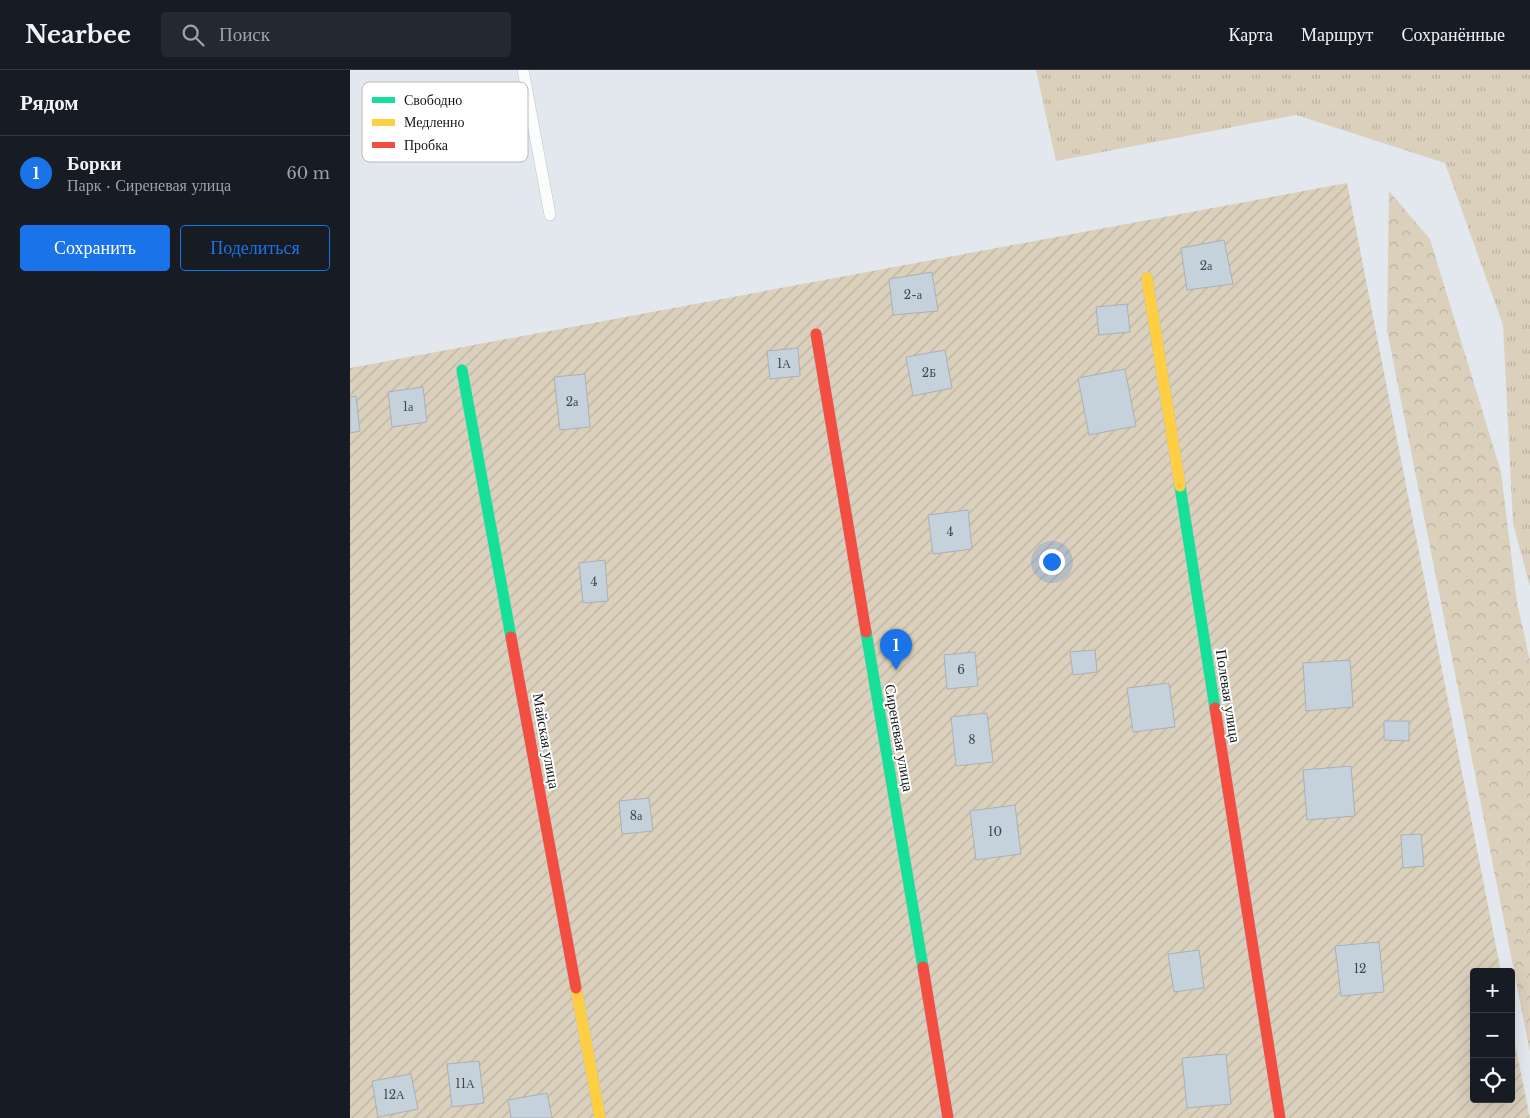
<!DOCTYPE html>
<html lang="ru">
<head>
<meta charset="utf-8">
<style>
  :root { --surface:#171b24; --page:#242831; --text:#f1f3f6; --muted:#9ea1a6; --line:#363941; --accent:#1a73e8 }
  body { margin:0; font-family:"Libre Baskerville",serif; background:var(--page); color:var(--text) }
  .controls { position:absolute; right:15px; bottom:15px; display:grid; overflow:hidden; border-radius:5px; box-shadow:0 5px 20px #0002 }
  .controls button { width:45px; height:45px; display:grid; place-items:center; padding:0; border:0; border-bottom:1px solid var(--line); background:var(--surface); color:var(--text); font:25px sans-serif }
  .you { position:absolute; left:701px; top:491px; width:18px; height:18px; margin:-12px; border:4px solid #fff; border-radius:50%; background:#1a73e8; box-shadow:0 0 0 8px #1a73e833 }
  .badge { display:grid; place-items:center; width:32px; height:32px; border-radius:50%; background:var(--accent); color:#fff; font-size:16px; font-weight:700 }
  .pin { position:absolute; translate:-50% -41px; filter:drop-shadow(0 1px 2px #0008) }
  .pin::after { content:''; position:absolute; top:26px; width:18px; height:15px; background:inherit; clip-path:polygon(0 0,100% 0,50% 100%) }
  .list { margin:0; padding:0; list-style:none }
  h2 { display:flex; justify-content:space-between; align-items:center; height:65px; margin:0; padding:0 20px; font-size:21px }
  h2 small { font-size:16px; font-weight:400; color:var(--muted) }
  .list li { display:grid; grid-template-columns:32px 1fr auto; gap:15px; align-items:center; box-sizing:border-box; height:75px; padding:0 20px; border-top:1px solid var(--line) }
  .list b { display:block; font-size:19px; white-space:nowrap }
  .list p { margin:0; font-size:16px; white-space:nowrap; color:var(--muted) }
  .list em { font-size:16px; font-style:normal; color:var(--muted) }
  .actions { display:flex; gap:10px; padding:15px 20px }
  .actions a { flex:1; padding:11px 0; border:1px solid var(--accent); border-radius:5px; text-align:center; font-size:18px; color:var(--accent) }
  .actions .main { background:var(--accent); color:#fff }
  .icon { flex:none; width:28px; height:28px; fill:none; stroke:currentColor; stroke-width:2; stroke-linecap:round; stroke-linejoin:round }
  .map { position:relative; flex:none; width:1180px; height:1048px; overflow:hidden }
  header { display:flex; align-items:center; gap:30px; box-sizing:border-box; height:70px; padding:0 25px; background:var(--surface); border-bottom:1px solid var(--line) }
  header strong { font-size:24px }
  nav { display:flex; gap:28px; margin-inline-start:auto; font-size:18px }
  .search { width:350px; height:45px; background:var(--page); display:flex; align-items:center; gap:12px; box-sizing:border-box; padding:0 18px; border-radius:5px; color:var(--muted); font-size:19px }
  main { display:flex }
  aside { flex:1; background:var(--surface) }
  .map>svg:first-child { display:block }
  .grass { fill:url(#grass-tufts) }
  .forest { fill:url(#forest-crowns) }
  .garden { fill:url(#garden-furrows) }
  .building { fill:#c5d1db; stroke:#acb0b4 }
  .lines { fill:none; stroke-linecap:round; stroke-linejoin:round }
  .lane-casing { stroke:#bfc3c6; stroke-width:12 }
  .fast-casing { stroke:#bfc3c6; stroke-width:12 }
  .slow-casing { stroke:#bfc3c6; stroke-width:12 }
  .jam-casing { stroke:#bfc3c6; stroke-width:12 }
  .lane { stroke:#fbfcfc; stroke-width:11 }
  .fast { stroke:#16e098; stroke-width:11 }
  .slow { stroke:#ffcf43; stroke-width:11 }
  .jam { stroke:#f24e42; stroke-width:11 }
  .labels { text-anchor:middle; stroke-width:4; stroke-linejoin:round; paint-order:stroke }
  .number-label { font-size:12px; fill:#40464a }
  .street-label { font-size:15px; fill:#121618; stroke:#fff }
  .key { fill:#fff; stroke:#b8b9ba; stroke-width:1 }
  .key-label { font-size:14px; fill:#121618 }
</style>
</head>
<body>
<header>
<strong>Nearbee</strong>
<div class="search"><svg class="icon" aria-label="search" viewBox="0 0 24 24"><circle cx="10" cy="10" r="6"/><path d="M15 15l6 6"/></svg>Поиск</div>
<nav><a>Карта</a><a>Маршрут</a><a>Сохранённые</a></nav>
</header>
<main>
<aside>
<h2>Рядом<small></small></h2>
<ul class="list">
<li><span class="badge">1</span><div><b>Борки</b><p>Парк · Сиреневая улица</p></div><em>60 m</em></li>
</ul>
<div class="actions"><a class="main">Сохранить</a><a>Поделиться</a></div>
</aside>
<div class="map">
<svg width="1180" height="1048" viewBox="0 0 1180 1048">
  <defs>
    <pattern id="grass-tufts" width="24" height="20" patternUnits="userSpaceOnUse" patternTransform="scale(1.25)"><rect width="24" height="20" fill="#dbd0bc"/><path d="M3 7l-1-3M5 7V3M7 7l1-3M15 17l-1-3M17 17v-4M19 17l1-3" fill="none" stroke="#bbb2a1"/></pattern>
    <pattern id="forest-crowns" width="20" height="18" patternUnits="userSpaceOnUse" patternTransform="scale(1.25)"><rect width="20" height="18" fill="#dbd0bc"/><path d="M2 6a3 3 0 1 1 6 0M12 15a3 3 0 1 1 6 0" fill="none" stroke="#bbb2a1"/></pattern>
    <pattern id="garden-furrows" width="10" height="10" patternUnits="userSpaceOnUse" patternTransform="scale(1.25)"><rect width="10" height="10" fill="#dbd0bc"/><path d="M-1 1l2-2M0 10L10 0M9 11l2-2" fill="none" stroke="#bbb2a1"/></pattern>
  </defs>
  <rect width="100%" height="100%" fill="#e2e8ed"/>
  <path class="grass" d="M686,0h494v517l-17,-64 -10,-198 -58,-162 -149,-48 -240,46z"/>
  <path class="forest" d="M1039,121l41,48 71,233 16,130 13,59v391l-143,-722z"/>
  <path class="garden" d="M997,113l154,789h-27v127h37v-75l19,94h-1180v-750z"/>
  <g class="building">
    <path d="M874,170l9,44 -46,6 -6,-42z"/>
    <path d="M582,202l6,39 -45,4 -4,-36z"/>
    <path d="M777,234l3,28 -31,3 -3,-28z"/>
    <path d="M448,278l2,28 -30,3 -3,-28z"/>
    <path d="M595,280l7,38 -39,8 -7,-39z"/>
    <path d="M775,299l11,57 -47,9 -11,-57z"/>
    <path d="M235,304l5,53 -30,3 -6,-53z"/>
    <path d="M73,317l4,35 -35,5 -4,-35z"/>
    <path d="M6,326l4,35 -10,2v-36z"/>
    <path d="M618,440l4,39 -39,5 -5,-39z"/>
    <path d="M255,490l3,41 -25,2 -4,-40z"/>
    <path d="M745,580l2,22 -24,3 -3,-23z"/>
    <path d="M625,582l3,34 -31,3 -3,-34z"/>
    <path d="M1000,590l3,47 -47,4 -3,-48z"/>
    <path d="M819,613l6,44 -42,5 -6,-44z"/>
    <path d="M637,643l6,49 -37,4 -5,-49z"/>
    <path d="M1034,651h25v20l-25,-1z"/>
    <path d="M1001,696l4,50 -48,4 -4,-50z"/>
    <path d="M299,728l4,33 -31,3 -3,-33z"/>
    <path d="M665,735l6,49 -45,6 -6,-49z"/>
    <path d="M1071,764l3,32 -21,2 -2,-33z"/>
    <path d="M1029,872l5,50 -43,4 -6,-50z"/>
    <path d="M849,880l5,38 -30,4 -6,-38z"/>
    <path d="M876,984l5,50 -44,4 -5,-50z"/>
    <path d="M129,991l5,42 -32,4 -5,-43z"/>
    <path d="M61,1004l7,35 -40,8 -6,-36z"/>
    <path d="M197,1023l5,25h-41l-3,-18z"/>
  </g>
  <g class="lines">
    <g class="lane-casing">
      <path id="lane" d="M173,0l27,145"/>
    </g>
    <g class="fast-casing">
      <g id="fast">
        <path d="M112,300l49,267"/>
        <path d="M830,416l35,222"/>
        <path d="M516,562l57,335"/>
      </g>
    </g>
    <g class="slow-casing">
      <g id="slow">
        <path d="M797,208l33,208"/>
        <path d="M226,918l24,130"/>
      </g>
    </g>
    <g class="jam-casing">
      <g id="jam">
        <path d="M466,264l50,298"/>
        <path d="M161,567l65,351"/>
        <path d="M865,638l65,410"/>
        <path d="M573,897l25,151"/>
      </g>
    </g>
    <use href="#lane" class="lane"/>
    <use href="#fast" class="fast"/>
    <use href="#slow" class="slow"/>
    <use href="#jam" class="jam"/>
  </g>
  <g class="labels">
    <g class="number-label">
      <text x="856" y="200">2а</text>
      <text x="563" y="229">2-а</text>
      <text x="434" y="298">1А</text>
      <text x="579" y="307">2Б</text>
      <text x="222" y="336">2а</text>
      <text x="58" y="341">1а</text>
      <text x="600" y="466">4</text>
      <text x="244" y="516">4</text>
      <text x="611" y="604">6</text>
      <text x="622" y="674">8</text>
      <text x="286" y="750">8а</text>
      <text x="645" y="766">10</text>
      <text x="1010" y="903">12</text>
      <text x="115" y="1018">11А</text>
      <text x="44" y="1029">12А</text>
    </g>
    <g class="street-label">
      <text transform="translate(878 626) rotate(81)" y="5">Полевая улица</text>
      <text transform="translate(549 668) rotate(80)" y="5">Сиреневая улица</text>
      <text transform="translate(196 671) rotate(80)" y="5">Майская улица</text>
    </g>
  </g>
  <rect x="12" y="12" width="166" height="80" rx="8" class="key"/>
  <rect x="22" y="27" width="23" height="6" fill="#16e098"/>
  <rect x="22" y="49" width="23" height="7" fill="#ffcf43"/>
  <rect x="22" y="72" width="23" height="6" fill="#f24e42"/>
  <g class="key-label">
    <text x="54" y="35">Свободно</text>
    <text x="54" y="57">Медленно</text>
    <text x="54" y="80">Пробка</text>
  </g>
</svg>
<div class="controls">
<button>+</button>
<button>−</button>
<button><svg class="icon" aria-label="locate" viewBox="0 0 24 24"><circle cx="12" cy="12" r="6"/><path d="M12 2v4M12 18v4M2 12h4M18 12h4"/></svg></button>
</div>
<div class="you"></div>
<div class="pin badge" style="left:546px;top:600px">1</div>
</div>
</main>
</body>
</html>
